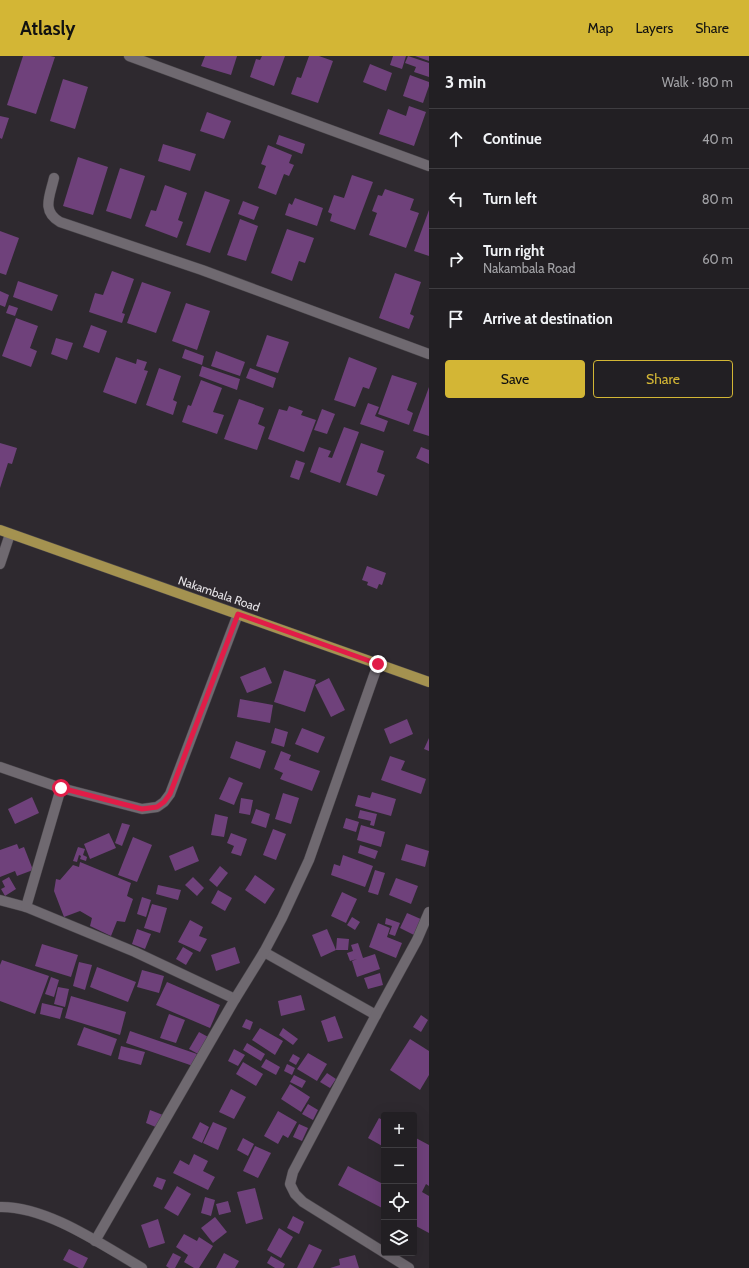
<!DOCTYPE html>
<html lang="en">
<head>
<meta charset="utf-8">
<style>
  :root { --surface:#221f23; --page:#2e2c30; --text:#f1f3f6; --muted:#a2a2a6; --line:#3f3d41; --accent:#d3b635 }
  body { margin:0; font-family:Cabin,sans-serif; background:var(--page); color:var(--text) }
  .controls { position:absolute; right:12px; bottom:12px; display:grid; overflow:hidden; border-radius:4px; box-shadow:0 4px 16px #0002 }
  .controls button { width:36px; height:36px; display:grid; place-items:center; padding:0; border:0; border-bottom:1px solid var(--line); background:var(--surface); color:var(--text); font:20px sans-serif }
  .stop { position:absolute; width:12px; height:12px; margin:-9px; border:3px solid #e11d48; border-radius:50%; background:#fff }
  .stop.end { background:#e11d48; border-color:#fff; box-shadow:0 1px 4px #0008 }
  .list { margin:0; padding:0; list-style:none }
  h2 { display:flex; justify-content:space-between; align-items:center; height:52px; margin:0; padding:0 16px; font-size:17px }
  h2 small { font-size:13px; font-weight:400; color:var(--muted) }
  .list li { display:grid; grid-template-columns:26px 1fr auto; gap:12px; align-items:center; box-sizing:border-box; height:60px; padding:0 16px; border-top:1px solid var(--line) }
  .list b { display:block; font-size:15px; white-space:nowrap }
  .list p { margin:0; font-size:13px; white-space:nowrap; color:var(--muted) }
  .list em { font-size:13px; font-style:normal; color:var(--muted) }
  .actions { display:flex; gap:8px; padding:12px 16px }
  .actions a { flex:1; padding:9px 0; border:1px solid var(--accent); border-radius:4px; text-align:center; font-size:14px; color:var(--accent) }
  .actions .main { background:var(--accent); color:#111 }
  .icon { flex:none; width:22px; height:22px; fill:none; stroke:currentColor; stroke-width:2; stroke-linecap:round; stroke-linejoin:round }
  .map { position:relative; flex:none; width:429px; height:1212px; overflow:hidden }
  header { display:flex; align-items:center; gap:24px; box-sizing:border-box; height:56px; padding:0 20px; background:var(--accent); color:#111 }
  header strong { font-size:19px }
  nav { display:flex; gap:22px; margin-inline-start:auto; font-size:14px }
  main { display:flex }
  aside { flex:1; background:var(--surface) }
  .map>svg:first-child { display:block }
  .building { fill:#6f417b }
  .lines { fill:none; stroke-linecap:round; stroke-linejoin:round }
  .minor-casing { stroke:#484449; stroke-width:11 }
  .major-casing { stroke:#484449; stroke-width:11 }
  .minor { stroke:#6f6970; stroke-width:10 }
  .major { stroke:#a49250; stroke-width:10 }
  .route { stroke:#e11d48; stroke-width:5 }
  .labels { text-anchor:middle; stroke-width:3; stroke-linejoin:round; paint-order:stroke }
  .street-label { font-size:12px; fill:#e6e3e7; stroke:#2e292f }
</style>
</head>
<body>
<header>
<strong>Atlasly</strong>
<nav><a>Map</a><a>Layers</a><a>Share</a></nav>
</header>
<main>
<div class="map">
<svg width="429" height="1212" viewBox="0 0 429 1212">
  <rect width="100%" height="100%" fill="#2e292f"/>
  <g class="building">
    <path d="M23,0h27l5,1 -19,57 -29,-9z"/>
    <path d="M205,0h32l-6,19 -30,-9z"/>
    <path d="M262,0h23l-11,30 -24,-9 6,-18 4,1z"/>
    <path d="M309,0h10l14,5 -15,42 -27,-9 6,-17 4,1z"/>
    <path d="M393,0h13l-4,13 -12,-4z"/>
    <path d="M408,0l21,7v14l-15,-5 2,-5 -11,-4z"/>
    <path d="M415,0h14v5z"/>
    <path d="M370,8l22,9 -6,18 -23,-9z"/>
    <path d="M410,19l19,7v4l-6,17 -20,-7z"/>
    <path d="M63,23l25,8 -13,42 -25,-8z"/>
    <path d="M409,50l17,6 -12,34 -35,-12 9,-25 18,7z"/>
    <path d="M207,56l24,9 -7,18 -24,-8z"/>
    <path d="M0,60l9,2 -7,21 -2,-1z"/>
    <path d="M279,79l26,9 -3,10 -26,-10z"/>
    <path d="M163,88l33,10 -6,17 -32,-10z"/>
    <path d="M268,89l24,10 -3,8 5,2 -5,11 -5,-2 -8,21 -18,-7 8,-22 -5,-2z"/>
    <path d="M78,101l30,10 -15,48 -30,-9z"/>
    <path d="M120,112l25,8 -14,43 -25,-8z"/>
    <path d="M352,119l21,7 -18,48 -25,-9 2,-7 -4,-2 6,-17 10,3z"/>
    <path d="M165,129l22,8 -9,27 5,2 -6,16 -32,-12 6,-16 5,1z"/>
    <path d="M385,133l29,10 -4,11 9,3 -13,35 -37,-13 8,-22 -5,-2 6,-16 4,1z"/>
    <path d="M205,135l25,9 -20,53 -24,-8z"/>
    <path d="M295,142l28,10 -6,18 -32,-11 4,-12 3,2z"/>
    <path d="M243,145l16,6 -5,13 -16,-6z"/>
    <path d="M429,154v46l-15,-5z"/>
    <path d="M240,163l18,7 -12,35 -19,-6z"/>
    <path d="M287,173l27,9 -9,25 -6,-2 -7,20 -21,-8z"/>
    <path d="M0,175l19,7 -13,37 -6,-2z"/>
    <path d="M112,215l22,8 -12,34 3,1 -3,9 -33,-11 6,-19 8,2z"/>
    <path d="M395,217l26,9 -11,32 4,2 -5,13 -30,-11z"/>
    <path d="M18,225l40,14 -6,16 -39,-14z"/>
    <path d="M142,226l29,10 -15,41 -29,-10z"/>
    <path d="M0,235l9,4 -4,12 -5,-2z"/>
    <path d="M186,247l24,8 -13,39 -25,-9z"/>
    <path d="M9,249l9,3 -3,8 -9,-3z"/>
    <path d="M16,262l22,8 -8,22 7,3 -6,16 -29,-11z"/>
    <path d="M91,269l16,6 -8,22 -16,-6z"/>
    <path d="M267,279l22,7 -11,31 -22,-7z"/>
    <path d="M56,282l17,5 -6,17 -16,-6z"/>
    <path d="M185,293l19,7 -2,9 -20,-7z"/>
    <path d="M216,295l29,11 -5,14 -29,-10z"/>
    <path d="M116,301l20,7 1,-5 10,3 -3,8 4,1 -12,33 -33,-12z"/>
    <path d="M349,301l28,11 -8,21 -6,-2 -8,20 -21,-7z"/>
    <path d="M202,310l38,13 -3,11 -38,-14z"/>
    <path d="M159,312l22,8 -8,24 4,2 -4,13 -27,-10z"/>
    <path d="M250,312l26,10 -3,10 -27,-10z"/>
    <path d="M392,319l25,8 -10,27 6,3 -4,12 -31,-11z"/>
    <path d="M201,324l21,8 -9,24 11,3 -7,19 -35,-12 6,-17 3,1z"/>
    <path d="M429,331v49l-16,-5z"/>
    <path d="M239,343l25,9 -6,16 7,3 -8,23 -33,-11z"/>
    <path d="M368,347l11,4 -4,9 13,5 -4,11 -24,-8z"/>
    <path d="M289,350l14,5 -2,4 15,5 -12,32 -36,-13 11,-30 8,2z"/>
    <path d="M322,353l13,5 -8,20 -13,-4z"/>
    <path d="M344,371l15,5 -19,51 -30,-11 9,-25 12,4 -3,6 4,1z"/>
    <path d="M0,387l17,5 -5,16 -4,-1 -8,25z"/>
    <path d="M361,387l23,8 -7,21 8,3 -8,21 -31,-11z"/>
    <path d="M421,391l8,3v14l-13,-6z"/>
    <path d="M296,404l9,3 -6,17 -9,-3z"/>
    <path d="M367,510l19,7 -4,12 -3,-1 -2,5 -10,-4 1,-3 -6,-2z"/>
    <path d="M265,611l7,16 -25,10 -7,-16z"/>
    <path d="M284,614l32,10 -11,32 -31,-10z"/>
    <path d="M329,622l16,32 -14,7 -16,-32z"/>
    <path d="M240,643l33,6 -3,18 -33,-6z"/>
    <path d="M407,663l6,15 -23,10 -6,-15z"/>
    <path d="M275,672l13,4 -4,15 -13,-4z"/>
    <path d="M302,672l23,9 -7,16 -23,-9z"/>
    <path d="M429,682v13l-5,-2z"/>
    <path d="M236,685l30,10 -6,18 -30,-11z"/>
    <path d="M281,695l10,4 -2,5 31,11 -8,20 -32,-12 3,-6 -9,-4z"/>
    <path d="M390,700l15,5 -4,9 25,9 -5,15 -40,-14z"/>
    <path d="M229,721l14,6 -9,22 -15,-6z"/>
    <path d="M372,736l24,7 -5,17 -36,-10 3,-11 12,3z"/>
    <path d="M283,737l16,5 -8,26 -16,-5z"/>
    <path d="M32,741l7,16 -24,11 -7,-15z"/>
    <path d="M241,742l12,2 -3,15 -11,-2z"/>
    <path d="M256,753l14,5 -4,14 -15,-5z"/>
    <path d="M360,754l17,4 -3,12 -4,-1 1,-4 -13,-3z"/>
    <path d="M215,758l13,3 -4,20 -13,-2z"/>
    <path d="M346,762l13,4 -3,10 -13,-4z"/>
    <path d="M122,767l8,2 -8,21 -7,-3z"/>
    <path d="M361,769l24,7 -4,15 -24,-7z"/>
    <path d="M273,773l13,5 -10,26 -13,-5z"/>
    <path d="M109,777l7,15 -26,11 -6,-15z"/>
    <path d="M231,777l16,6 -6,17 -10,-3 3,-7 -7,-3z"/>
    <path d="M133,781l19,8 -15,37 -19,-7z"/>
    <path d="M17,788l2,5 5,-2 9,23 -16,6 -2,-5 -15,6v-27z"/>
    <path d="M406,788l23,7 -4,16 -24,-7z"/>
    <path d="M360,789l18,6 -3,8 -17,-6z"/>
    <path d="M193,790l6,15 -24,10 -6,-15z"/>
    <path d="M78,791l7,2 -2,6 4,2 -1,4 -6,-2 1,-3 -2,-1 -2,7 -4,-1z"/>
    <path d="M343,799l30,11 -8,21 -34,-12 3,-11 6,2z"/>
    <path d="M80,806l51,21 -4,13 6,3 -8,23 -8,-1 -6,15 -21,-10 2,-8 -12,-7 -16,6 -10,-26 2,-12 4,1 13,-15 6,2z"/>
    <path d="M220,810l8,7 -11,14 -8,-7z"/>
    <path d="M375,814l10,3 -7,22 -10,-3z"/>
    <path d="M255,819l20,14 -10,15 -20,-14z"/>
    <path d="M9,821l7,12 -11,7 -4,-7 4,-2 -3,-6z"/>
    <path d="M193,821l11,11 -7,8 -12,-11z"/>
    <path d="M396,822l22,8 -7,18 -22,-9z"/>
    <path d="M158,829l23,5 -3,10 -22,-6z"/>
    <path d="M218,834l14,8 -7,13 -14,-8z"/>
    <path d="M342,836l15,7 -11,24 -15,-7z"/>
    <path d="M142,841l9,3 -5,17 -9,-3z"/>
    <path d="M152,848l15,4 -7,25 -16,-5z"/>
    <path d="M407,857l16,7 -7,16 -16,-8z"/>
    <path d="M352,861l8,5 -5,8 -8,-5z"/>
    <path d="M386,862l14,5 -5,13 -6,-2 3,-8 -7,-2z"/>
    <path d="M190,864l13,7 -4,9 8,3 -7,13 -22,-10z"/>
    <path d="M378,867l12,5 -3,9 15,6 -6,15 -27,-11z"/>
    <path d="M137,873l14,5 -6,15 -13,-5z"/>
    <path d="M327,873l9,21 -15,7 -9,-22z"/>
    <path d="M337,882l12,1 -1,11h-12z"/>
    <path d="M358,887l5,15 12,-4 5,15 -23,8 -5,-16 5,-2 -7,2 -3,-8 6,-2 -2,-6z"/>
    <path d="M42,888l36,11 -7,22 -36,-11z"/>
    <path d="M183,891l10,6 -7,12 -10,-6z"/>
    <path d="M235,891l5,16 -24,8 -5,-16z"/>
    <path d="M2,904l47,16 -14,38 -35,-13v-36z"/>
    <path d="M79,906l13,3 -7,25 -12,-4z"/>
    <path d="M97,911l39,15 -8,20 -38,-15z"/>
    <path d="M142,914l22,6 -5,17 -22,-6z"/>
    <path d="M380,917l3,12 -15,4 -4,-11z"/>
    <path d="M51,921l8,3 -5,17 -9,-3z"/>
    <path d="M167,926l53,23 -10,23 -54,-23z"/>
    <path d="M58,931l11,2 -4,18 -11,-3z"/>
    <path d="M301,939l4,15 -24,6 -3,-15z"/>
    <path d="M71,940l55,16 -6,23 -55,-17z"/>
    <path d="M42,947l21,5 -3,11 -20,-5z"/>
    <path d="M169,958l16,6 -9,23 -16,-5z"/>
    <path d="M421,959l7,5 -7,12 -8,-5z"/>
    <path d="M335,960l8,22 -15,4 -7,-21z"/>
    <path d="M246,963l7,3 -3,8 -8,-3z"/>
    <path d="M84,971l33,12 -6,17 -34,-11z"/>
    <path d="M260,972l23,13 -8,14 -23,-15z"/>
    <path d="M283,972l15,11 -5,6 -14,-10z"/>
    <path d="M130,975l67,23 -4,12 -67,-23z"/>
    <path d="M199,976l11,6 -10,17 -11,-6z"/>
    <path d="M410,983l19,12v24l-9,15 -30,-20z"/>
    <path d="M247,987l18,11 -4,7 -18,-11z"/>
    <path d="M121,990l24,6 -4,13 -23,-6z"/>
    <path d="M234,993l11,6 -7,11 -10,-5z"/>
    <path d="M308,997l19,11 -10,17 -20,-12z"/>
    <path d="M293,998l7,4 -4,7 -7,-4z"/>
    <path d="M266,1003l14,8 -4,8 -15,-8z"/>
    <path d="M243,1006l20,12 -7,12 -20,-12z"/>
    <path d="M287,1008l8,4 -3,7 -8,-4z"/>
    <path d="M327,1017l9,6 -6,9 -10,-6z"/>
    <path d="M294,1019l12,6 -4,7 -12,-6z"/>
    <path d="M290,1028l20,13 -9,15 -20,-13z"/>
    <path d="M231,1033l15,8 -12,22 -15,-7z"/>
    <path d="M308,1048l10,6 -5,10 -11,-6z"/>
    <path d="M150,1054l13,5 -5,13 -12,-5z"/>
    <path d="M278,1055l19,11 -9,16 -5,-3 -5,9 -14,-8z"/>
    <path d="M379,1062l5,3v26l-16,-9z"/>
    <path d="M200,1066l9,5 -7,16 -10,-5z"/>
    <path d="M213,1066l14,6 -9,22 -15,-7z"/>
    <path d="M299,1068l9,4 -6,13 -9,-4z"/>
    <path d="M414,1081l15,8v41l-3,-2 -4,8 7,4v37l-15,-8z"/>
    <path d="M243,1082l11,6 -6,12 -11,-6z"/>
    <path d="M255,1090l16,7 -13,25 -15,-7z"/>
    <path d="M194,1098l14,7 -5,10 12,6 -7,13 -35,-17 7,-13 9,5z"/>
    <path d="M348,1110l35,18 1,-2v27l-46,-24z"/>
    <path d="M157,1121l9,3 -4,10 -9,-4z"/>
    <path d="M177,1130l14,8 -13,22 -14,-8z"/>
    <path d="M255,1132l8,31 -17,5 -9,-32z"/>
    <path d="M205,1141l10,3 -4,16 -10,-3z"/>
    <path d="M228,1145l3,11 -12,3 -3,-11z"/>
    <path d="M293,1160l11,6 -5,12 -12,-6z"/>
    <path d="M215,1161l12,15 -14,11 -12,-15z"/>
    <path d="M158,1163l7,24 -16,5 -8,-23z"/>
    <path d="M279,1172l14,9 -12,21 -14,-8z"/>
    <path d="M184,1178l13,7 2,-4 14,9 -14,22h-5l-10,-6 4,-7 -12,-8z"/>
    <path d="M309,1188l13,6 -9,18h-16z"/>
    <path d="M69,1193l19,9 -5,10h-4l-16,-8z"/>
    <path d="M173,1197l8,4 -6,11h-6l-3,-2z"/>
    <path d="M224,1197l15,8 -4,7h-19z"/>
    <path d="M355,1199l4,13h-29l10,-3 -1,-6z"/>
    <path d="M271,1200l14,8 -2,4h-8l-8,-5z"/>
  </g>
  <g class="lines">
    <g class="minor-casing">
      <g id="minor">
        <path d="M129,0l300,110"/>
        <path d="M54,122c-4,18 -13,33 6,44l142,48 227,84"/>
        <path d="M0,508l10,-30"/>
        <path d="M0,711l61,21"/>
        <path d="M0,844l26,7 109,45 100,47"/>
        <path d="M26,851l35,-119 81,21 15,-2 7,-5 6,-8 68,-180"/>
        <path d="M264,896l112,63"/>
        <path d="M0,1151c47,-1 102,38 142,61"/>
        <path d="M95,1185l140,-242 29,-47 18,-34 27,-58 69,-196"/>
        <path d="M409,1212l-106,-66 -8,-8 -5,-10 3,-12 83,-157 41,-75 12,-28"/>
      </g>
    </g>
    <g class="major-casing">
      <path id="major" d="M0,474l429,152"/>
    </g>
    <use href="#minor" class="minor"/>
    <use href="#major" class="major"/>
  </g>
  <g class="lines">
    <path class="route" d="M61,732l81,21 15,-2 7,-5 6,-8 68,-180 140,50"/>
  </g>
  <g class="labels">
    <g class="street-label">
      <text transform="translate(219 538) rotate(19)" y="4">Nakambala Road</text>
    </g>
  </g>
</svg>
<div class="controls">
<button>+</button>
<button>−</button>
<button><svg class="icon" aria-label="locate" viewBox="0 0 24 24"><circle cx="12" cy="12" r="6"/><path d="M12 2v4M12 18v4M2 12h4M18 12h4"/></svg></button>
<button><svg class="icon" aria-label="layers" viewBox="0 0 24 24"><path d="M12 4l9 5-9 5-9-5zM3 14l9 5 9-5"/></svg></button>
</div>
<div class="stop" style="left:61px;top:732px"></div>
<div class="stop end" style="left:378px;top:608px"></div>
</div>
<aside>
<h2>3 min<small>Walk · 180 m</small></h2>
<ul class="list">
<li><svg class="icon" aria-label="ahead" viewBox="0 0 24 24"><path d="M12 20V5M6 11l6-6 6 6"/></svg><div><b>Continue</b></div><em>40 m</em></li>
<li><svg class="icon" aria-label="left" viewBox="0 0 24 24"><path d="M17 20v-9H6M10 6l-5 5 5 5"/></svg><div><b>Turn left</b></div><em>80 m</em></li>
<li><svg class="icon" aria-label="right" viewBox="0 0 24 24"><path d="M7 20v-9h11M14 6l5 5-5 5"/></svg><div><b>Turn right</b><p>Nakambala Road</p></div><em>60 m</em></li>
<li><svg class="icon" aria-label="arrive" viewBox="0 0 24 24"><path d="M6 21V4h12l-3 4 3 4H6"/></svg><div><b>Arrive at destination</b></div></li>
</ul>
<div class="actions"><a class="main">Save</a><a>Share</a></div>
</aside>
</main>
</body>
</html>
